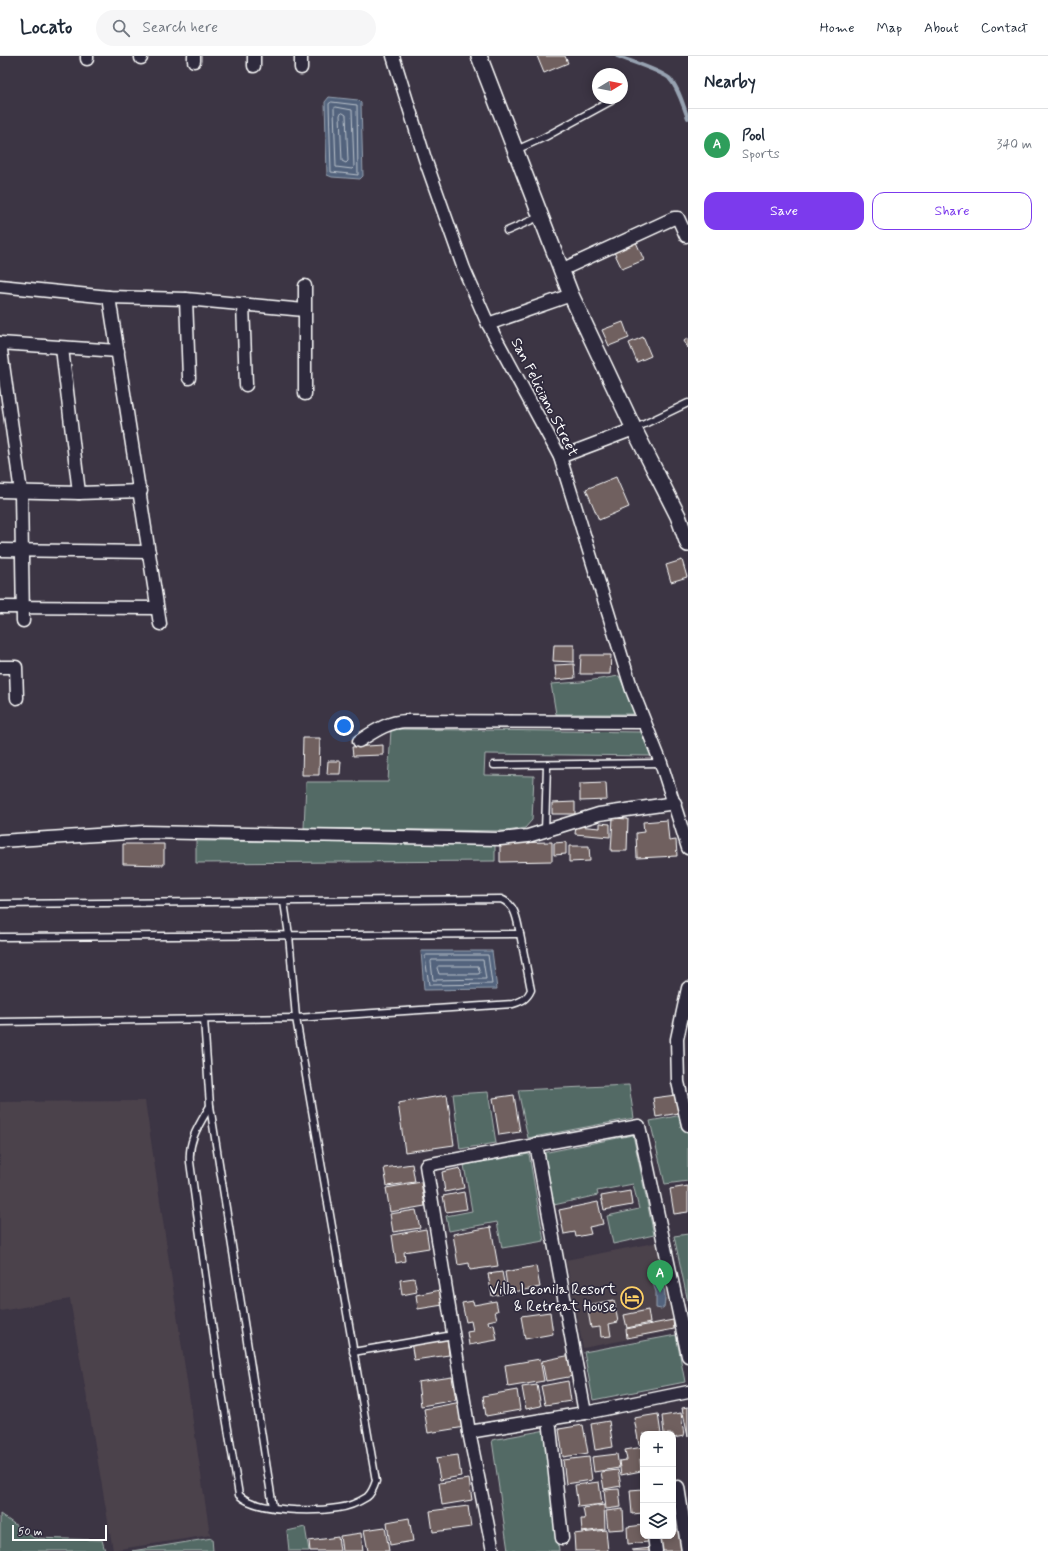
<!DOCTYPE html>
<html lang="en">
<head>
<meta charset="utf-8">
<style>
  :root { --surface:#fff; --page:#f6f6f7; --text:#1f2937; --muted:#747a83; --line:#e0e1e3; --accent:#7c3aed }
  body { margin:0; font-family:Mynerve,sans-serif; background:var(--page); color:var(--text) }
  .controls { position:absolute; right:12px; bottom:12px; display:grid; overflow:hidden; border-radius:8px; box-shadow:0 2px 10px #0003 }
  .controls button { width:36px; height:36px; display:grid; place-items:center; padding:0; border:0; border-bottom:1px solid var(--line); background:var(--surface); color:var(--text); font:20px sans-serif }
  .compass { position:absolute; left:592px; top:12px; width:36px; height:36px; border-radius:50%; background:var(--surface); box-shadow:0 2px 10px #0003; rotate:80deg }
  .scale { position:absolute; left:12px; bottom:10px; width:95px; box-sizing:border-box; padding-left:4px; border:2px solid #fff; border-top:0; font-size:11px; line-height:14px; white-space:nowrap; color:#fff; -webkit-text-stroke:3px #2f2a3d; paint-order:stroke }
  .you { position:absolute; left:344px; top:670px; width:14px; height:14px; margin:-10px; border:3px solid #fff; border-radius:50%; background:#1a73e8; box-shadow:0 0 0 6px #1a73e833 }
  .badge { display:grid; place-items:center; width:26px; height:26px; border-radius:50%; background:var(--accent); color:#fff; font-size:13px; font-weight:700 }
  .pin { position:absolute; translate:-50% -33px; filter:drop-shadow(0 1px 2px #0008) }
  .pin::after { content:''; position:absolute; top:21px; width:14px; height:12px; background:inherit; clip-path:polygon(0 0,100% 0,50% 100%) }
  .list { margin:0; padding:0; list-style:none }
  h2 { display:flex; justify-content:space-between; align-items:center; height:52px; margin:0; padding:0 16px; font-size:17px }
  h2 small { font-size:13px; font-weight:400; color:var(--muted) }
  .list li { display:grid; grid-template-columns:26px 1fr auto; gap:12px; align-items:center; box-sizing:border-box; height:72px; padding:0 16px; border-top:1px solid var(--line) }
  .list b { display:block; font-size:15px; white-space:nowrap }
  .list p { margin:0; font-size:13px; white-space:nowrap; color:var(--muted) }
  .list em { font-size:13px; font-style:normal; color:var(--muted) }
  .actions { display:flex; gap:8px; padding:12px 16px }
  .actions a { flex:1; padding:9px 0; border:1px solid var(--accent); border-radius:12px; text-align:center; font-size:14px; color:var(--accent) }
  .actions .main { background:var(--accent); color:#fff }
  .icon { flex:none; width:22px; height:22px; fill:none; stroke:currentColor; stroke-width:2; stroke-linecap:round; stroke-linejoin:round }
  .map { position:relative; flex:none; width:688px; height:1495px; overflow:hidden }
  header { display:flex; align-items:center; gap:24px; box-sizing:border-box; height:56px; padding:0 20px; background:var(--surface); border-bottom:1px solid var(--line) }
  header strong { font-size:19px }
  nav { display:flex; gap:22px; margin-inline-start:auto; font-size:14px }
  .search { width:280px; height:36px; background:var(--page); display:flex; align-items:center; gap:10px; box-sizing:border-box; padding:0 14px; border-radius:22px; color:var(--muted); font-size:15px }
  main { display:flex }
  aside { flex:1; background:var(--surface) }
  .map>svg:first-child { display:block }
  .built { fill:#4c424c }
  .green { fill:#536a65; stroke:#a9b4b2 }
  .water { fill:#52647d; stroke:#97a2b1 }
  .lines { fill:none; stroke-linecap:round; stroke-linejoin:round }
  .shore { stroke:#bac1cb; stroke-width:1 }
  .stream { stroke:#97a2b1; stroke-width:4 }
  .building { fill:#70605e; stroke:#fff }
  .service-casing { stroke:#fff; stroke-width:9 }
  .minor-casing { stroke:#fff; stroke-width:15 }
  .tertiary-casing { stroke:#fff; stroke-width:18 }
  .service { stroke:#2f2a3d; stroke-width:6 }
  .minor { stroke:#2f2a3d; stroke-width:12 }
  .tertiary { stroke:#2f2a3d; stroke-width:15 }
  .labels { text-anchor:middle; stroke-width:3.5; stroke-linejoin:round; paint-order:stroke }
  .street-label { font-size:15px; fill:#fff; stroke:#2f2a3d }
  .poi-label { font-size:15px; fill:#fff; stroke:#2f2a3d; text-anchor:end }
</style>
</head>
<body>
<header>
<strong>Locato</strong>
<div class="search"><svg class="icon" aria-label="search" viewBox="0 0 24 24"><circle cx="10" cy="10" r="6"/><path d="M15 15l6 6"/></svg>Search here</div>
<nav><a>Home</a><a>Map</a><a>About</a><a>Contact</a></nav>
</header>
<main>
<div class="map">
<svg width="688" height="1495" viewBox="0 0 688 1495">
  <rect width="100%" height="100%" fill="#3c3544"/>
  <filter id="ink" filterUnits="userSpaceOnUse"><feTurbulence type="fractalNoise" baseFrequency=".025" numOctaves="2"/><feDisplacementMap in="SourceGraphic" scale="8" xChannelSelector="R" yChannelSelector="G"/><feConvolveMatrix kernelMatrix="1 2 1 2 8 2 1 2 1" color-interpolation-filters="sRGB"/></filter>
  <g filter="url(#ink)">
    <g class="built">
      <path d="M145,1045l65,434 -97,15 -43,-251 -70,12v-209z"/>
      <path d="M659,1186l17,88 -93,18 -17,-88z"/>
    </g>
    <g class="green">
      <path d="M619,620l17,38h-80l-5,-30 30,-2z"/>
      <path d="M391,673l252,3 10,24 -168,-2 -1,21 50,1 -2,44 -7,8 -18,3 -203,-3 2,-46h82z"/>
      <path d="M196,785l299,3v17l-299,2z"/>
      <path d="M629,1029l5,33 -106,20 -10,-48z"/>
      <path d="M488,1036l8,51 -36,6 -7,-55z"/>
      <path d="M682,1059l6,19v47l-23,3 -15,-63z"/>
      <path d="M633,1079l21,100 -41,9 -6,-28 32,-7 -6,-25 -36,7 1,4 -44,10 -11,-52z"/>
      <path d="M529,1098l15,87 -42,7 -5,-26 -48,9 -3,-15 26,-5 -8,-46z"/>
      <path d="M688,1178v68l-14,-66z"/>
      <path d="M676,1279l9,47 -92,18 -9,-48z"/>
      <path d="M546,1374l13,121h-51l-16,-111z"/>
      <path d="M0,1458l34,24 68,2 3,11h-105z"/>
      <path d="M305,1471l4,24h-20l-2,-20z"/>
      <path d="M212,1482l1,13h-81z"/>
    </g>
    <g class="water">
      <path d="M329,41l29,3 3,3 2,73 -3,3 -28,-2 -5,-2 -2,-73z"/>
      <path d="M421,895h71l5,38 -73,1z"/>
      <path d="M656,1222c10,6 10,19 8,29l-3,2 -5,-1v-16l-4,-11z"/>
    </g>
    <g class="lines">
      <g class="shore">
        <path d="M332,46l25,3 1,70 -27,-3 -2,-68z"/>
        <path d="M336,51l16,3 2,57 -2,2 -16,-2 -2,-58z"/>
        <path d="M343,57l3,2 2,46 -2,2 -4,-2 -2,-46z"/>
        <path d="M427,899h61l4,29 -63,1 -4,-28z"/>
        <path d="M432,904h51l3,19 -53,1 -2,-18z"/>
        <path d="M439,910h39l2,7 -2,1h-39l-2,-6z"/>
      </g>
      <path class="stream" d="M617,0c12,5 42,14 52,22 10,10 14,28 19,40"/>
    </g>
    <g class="building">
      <path d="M537,0h28l3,7 -24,10z"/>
      <path d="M636,186l8,18 -22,9 -8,-17z"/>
      <path d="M623,266l6,16 -20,8 -7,-16z"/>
      <path d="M643,281l8,19 -14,6 -8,-19z"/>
      <path d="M688,282v10l-4,-7z"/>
      <path d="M616,421l13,30 -30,13 -13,-31z"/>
      <path d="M682,504l5,17 -16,5 -5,-17z"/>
      <path d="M554,589h20v17l-21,-1z"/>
      <path d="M581,599h30l-1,19h-30z"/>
      <path d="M574,608l1,14 -19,2 -1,-15z"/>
      <path d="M303,682h17l-1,37h-17z"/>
      <path d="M383,689v10l-30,1 -1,-9z"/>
      <path d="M328,705h13l-1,13h-13z"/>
      <path d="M606,727l1,17 -27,1v-17z"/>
      <path d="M575,746v12h-23v-11z"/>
      <path d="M613,762l15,1 -1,32h-16z"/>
      <path d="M667,764l2,21 7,-1 1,16 -40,2 -1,-25 8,-1 -1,-10z"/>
      <path d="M600,767l10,1v13l-35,-3 1,-8 24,2z"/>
      <path d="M552,786v19l-52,1v-19z"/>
      <path d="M566,786v12l-12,1v-12z"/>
      <path d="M123,788h41v21l-41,-1z"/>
      <path d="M569,790h20l1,15 -21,1z"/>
      <path d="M447,1039l7,50 -49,7 -7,-49z"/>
      <path d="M514,1039l6,37 -21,3 -6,-37z"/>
      <path d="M676,1039l3,18 -23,4 -3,-19z"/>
      <path d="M412,1108l3,18 -28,4 -3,-18z"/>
      <path d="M460,1112l4,20 -19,4 -3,-20z"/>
      <path d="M421,1126l4,24 -35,6 -4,-24z"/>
      <path d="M688,1130v26l-14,2 -4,-25z"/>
      <path d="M630,1135l2,14 -28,5 -3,-14z"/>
      <path d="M464,1136l3,17 -21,3 -3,-16z"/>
      <path d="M598,1146l5,22 -14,3 2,7 -15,3 -1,-5 -11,2 -5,-24z"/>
      <path d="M416,1154l4,18 -27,4 -3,-18z"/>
      <path d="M491,1171l7,39 -28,4 -1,-7 -11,2 -5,-31z"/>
      <path d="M426,1173l3,19 -25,4 1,9 -9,2 -4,-28z"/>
      <path d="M536,1210l4,21 -32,6 -3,-21z"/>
      <path d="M502,1216l4,21 -14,3 -4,-22z"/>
      <path d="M414,1222l3,14 -15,3 -2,-15z"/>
      <path d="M440,1234l3,15 -25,4 -2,-14z"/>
      <path d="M614,1244l4,22 -9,2 2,12 -10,1 -1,-10 -9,1 -4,-23z"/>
      <path d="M473,1245l1,4 22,-4 2,10h-3l2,8 -9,2 1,4 5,-1 3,16 -28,5 -2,-13 6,-1 -2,-10 -5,1 -4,-19z"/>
      <path d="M648,1254l2,13 -23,5 -3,-13z"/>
      <path d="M550,1256l3,22 -28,5 -4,-23z"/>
      <path d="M673,1264l1,9 -47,9 -1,-9z"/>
      <path d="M447,1280l2,19 -35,5 -3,-18z"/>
      <path d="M571,1299l3,21 -28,5 -4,-20z"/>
      <path d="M540,1303l4,22 -36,6 -3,-22z"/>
      <path d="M452,1321l4,23 -35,6 -3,-24z"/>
      <path d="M568,1325l3,20 -26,4 -4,-19z"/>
      <path d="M537,1329l4,21 -15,3 -4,-22z"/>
      <path d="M517,1334l3,20 -34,6 -3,-20z"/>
      <path d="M461,1346l4,25 -37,6 -4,-24z"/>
      <path d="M688,1351v30l-6,-29z"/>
      <path d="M681,1357l3,23 -11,2v-4h-9l-2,-18z"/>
      <path d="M658,1358l3,20h-18v10l-4,1 -5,-27z"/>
      <path d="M609,1365l4,26 -18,3 -4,-26z"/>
      <path d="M583,1369l5,28 -25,4 -4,-28z"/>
      <path d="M643,1391v12h-3l1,12 -20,4 -2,-14 8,-1 -2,-10z"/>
      <path d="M617,1398l2,14 -25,4 -2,-15z"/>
      <path d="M458,1399l3,21 -21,4 -4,-22z"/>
      <path d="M589,1401l3,23 -26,4 -3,-24z"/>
      <path d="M618,1414l3,16 -17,3 -3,-17z"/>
      <path d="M469,1423l3,21 -30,5 -3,-22z"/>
      <path d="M599,1426l3,22 -24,3 -3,-22z"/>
      <path d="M619,1433l2,18 -15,2 -2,-19z"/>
      <path d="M643,1433v24l-11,1 -2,-24z"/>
      <path d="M604,1449l1,24 -23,3 -1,-13h4l-2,-11z"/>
      <path d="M468,1450l3,21 -38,5 -3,-21z"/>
      <path d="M623,1453l1,20 -16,1 -2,-19z"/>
      <path d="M409,1462l4,23 -23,4 -3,-23z"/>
      <path d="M643,1469v11h5v6l-20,2 -1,-17z"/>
      <path d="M385,1471l4,24h-21l-4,-21z"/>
      <path d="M679,1473l3,22h-26l-2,-15h19v-6z"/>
      <path d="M606,1474l2,21h-33l-1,-17z"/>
      <path d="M361,1477l2,18h-21l-2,-15z"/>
      <path d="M338,1481l2,14h-30l-1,-10z"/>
      <path d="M652,1492l1,3h-21v-1z"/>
    </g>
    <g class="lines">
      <g class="service-casing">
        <g id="service">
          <path d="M516,94l29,-13 66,-36"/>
          <path d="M507,175l32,-14"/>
          <path d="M634,373l54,-26"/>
          <path d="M494,709l167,-2"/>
          <path d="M545,775l2,-66"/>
          <path d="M284,846l5,33 7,83 217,-14c9,-3 14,-5 18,-14l-11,-56"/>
          <path d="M0,848l501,-5c15,6 16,21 19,35l-520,3"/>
          <path d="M204,963l6,87 63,401"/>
          <path d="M0,966l296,-4 80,463c-2,6 -4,12 -9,16 -8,5 -20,10 -29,11 -24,4 -82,4 -99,-13l-20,-120 -29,-213c-2,-22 9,-37 20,-56"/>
          <path d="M353,1296l100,-17"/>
        </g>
      </g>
      <g class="minor-casing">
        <g id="minor">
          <path d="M87,0v3"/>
          <path d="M141,0v2"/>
          <path d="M194,0v5"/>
          <path d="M301,0v12"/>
          <path d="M393,0l32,103 39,110 24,55 72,133 72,233 29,73 27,85"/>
          <path d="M254,10v-10"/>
          <path d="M561,214l113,-52h4l8,18"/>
          <path d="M0,230l109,11 77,2 118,11"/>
          <path d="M305,230v108"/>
          <path d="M109,241l51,327"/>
          <path d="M186,243l3,79"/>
          <path d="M243,248l3,81"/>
          <path d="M488,268l83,-29"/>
          <path d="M0,287l21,149 2,129"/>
          <path d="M0,287l118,8"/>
          <path d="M62,292l17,145"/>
          <path d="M560,401l74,-28"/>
          <path d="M0,435l79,2 62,-2"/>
          <path d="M0,494l149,2"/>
          <path d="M0,551l157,1"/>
          <path d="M0,611h16l1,31"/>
          <path d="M359,685c16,-10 28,-19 47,-20l238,1"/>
          <path d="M0,785l144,-9 356,7 28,-3 71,-22 76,-11"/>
          <path d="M688,932l-11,51 1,43 10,43"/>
          <path d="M536,1088l49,269"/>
          <path d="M549,1363l13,119"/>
          <path d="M469,1376l116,-19 103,-21"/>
          <path d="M678,1431l10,64"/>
          <path d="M654,1480l2,15"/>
          <path d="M493,1495l-24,-119 -43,-267 213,-39 49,230"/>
        </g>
      </g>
      <g class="tertiary-casing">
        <path id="tertiary" d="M479,0l92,239 63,134 44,87 10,28"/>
      </g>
      <use href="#service" class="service"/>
      <use href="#minor" class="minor"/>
      <use href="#tertiary" class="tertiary"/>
    </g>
  </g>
  <defs>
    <g id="hotel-ring" transform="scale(1.15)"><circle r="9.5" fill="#2f2a3d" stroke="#ffd166" stroke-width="1.5"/><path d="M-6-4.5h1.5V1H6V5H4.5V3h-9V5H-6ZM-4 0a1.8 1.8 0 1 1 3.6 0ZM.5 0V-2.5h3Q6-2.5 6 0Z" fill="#ffd166"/></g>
  </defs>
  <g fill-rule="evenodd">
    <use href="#hotel-ring" x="632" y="1242"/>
  </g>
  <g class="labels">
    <g class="street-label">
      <text transform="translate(545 341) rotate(63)" y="5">San Feliciano Street</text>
    </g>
    <g class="poi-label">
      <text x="616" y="1238">Villa Leonila Resort<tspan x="616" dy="17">&amp; Retreat House</tspan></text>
    </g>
  </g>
</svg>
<div class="controls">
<button>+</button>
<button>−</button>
<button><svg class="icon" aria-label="layers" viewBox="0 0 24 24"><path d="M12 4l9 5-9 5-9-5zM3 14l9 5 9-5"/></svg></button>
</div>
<svg class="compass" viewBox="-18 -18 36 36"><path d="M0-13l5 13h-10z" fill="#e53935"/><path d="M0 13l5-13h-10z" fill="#747a83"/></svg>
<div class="scale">50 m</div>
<div class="you"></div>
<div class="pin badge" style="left:660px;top:1237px;background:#2e9e5b">A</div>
</div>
<aside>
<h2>Nearby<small></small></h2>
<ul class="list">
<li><span class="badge" style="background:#2e9e5b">A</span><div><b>Pool</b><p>Sports</p></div><em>340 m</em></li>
</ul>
<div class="actions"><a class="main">Save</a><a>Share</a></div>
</aside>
</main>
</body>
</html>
